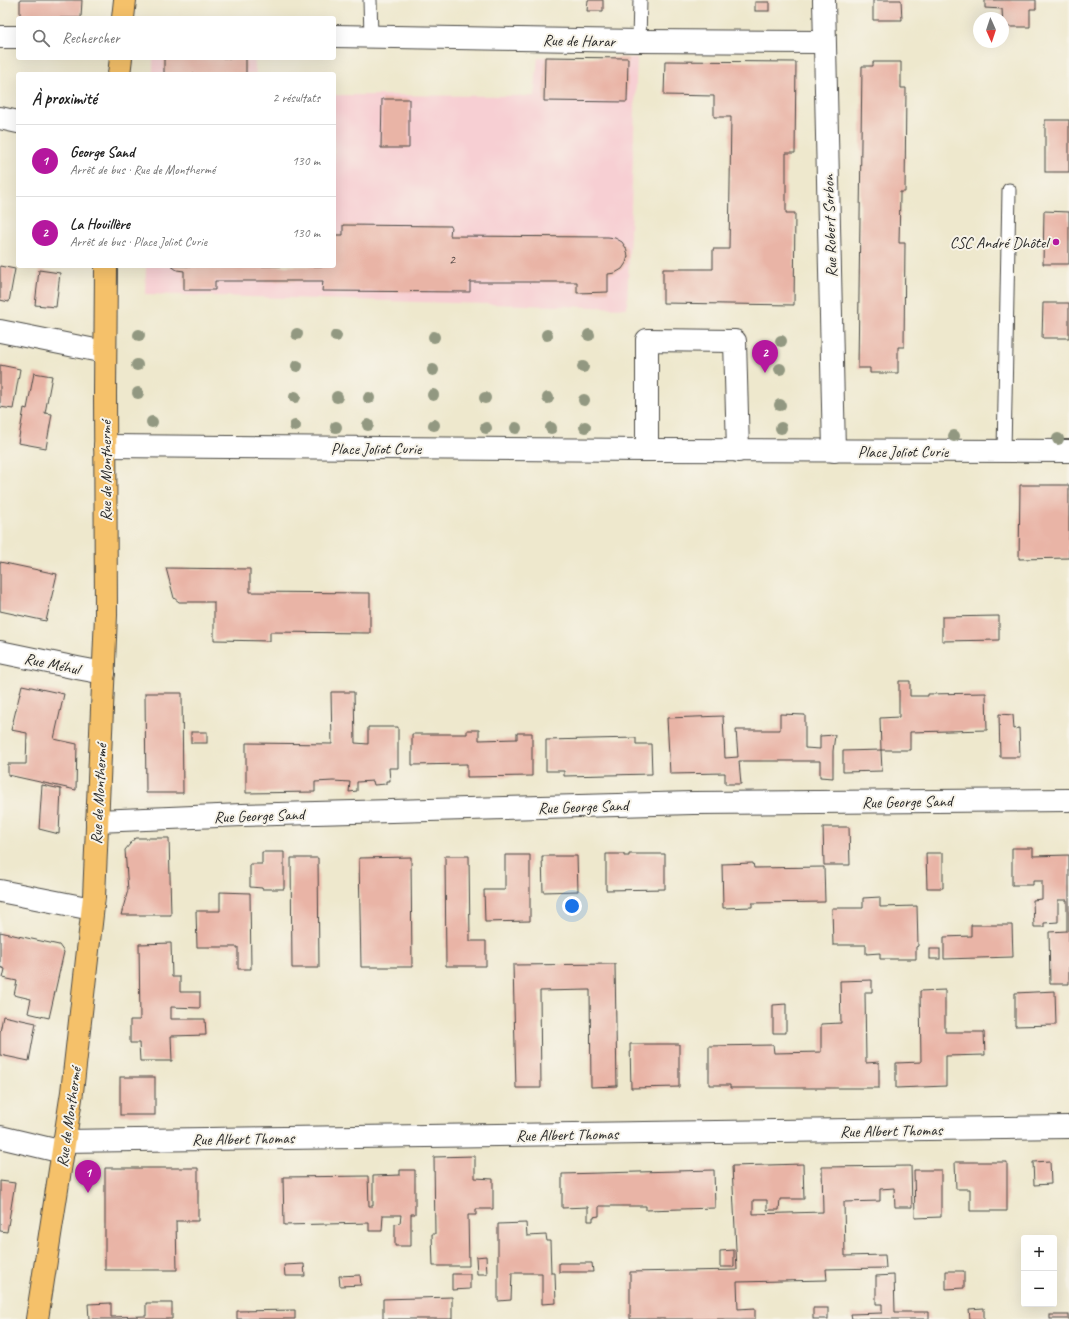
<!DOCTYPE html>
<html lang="fr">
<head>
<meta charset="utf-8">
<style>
  :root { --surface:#fff; --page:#f6f6f6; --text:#222; --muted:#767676; --line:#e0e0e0; --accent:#b5179e }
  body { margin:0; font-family:Caveat,sans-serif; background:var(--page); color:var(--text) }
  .controls { position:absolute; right:12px; bottom:12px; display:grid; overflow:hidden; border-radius:4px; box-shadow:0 4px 16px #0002 }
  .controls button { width:36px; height:36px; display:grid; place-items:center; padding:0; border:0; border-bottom:1px solid var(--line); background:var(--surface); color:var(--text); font:20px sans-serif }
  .compass { position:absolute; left:973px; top:12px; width:36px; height:36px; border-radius:50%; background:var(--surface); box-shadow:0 4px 16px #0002; rotate:177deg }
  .you { position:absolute; left:572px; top:906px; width:14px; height:14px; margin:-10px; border:3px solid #fff; border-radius:50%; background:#1a73e8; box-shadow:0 0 0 6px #1a73e833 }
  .badge { display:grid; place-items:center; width:26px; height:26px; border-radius:50%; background:var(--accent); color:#fff; font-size:13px; font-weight:700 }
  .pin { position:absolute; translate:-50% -33px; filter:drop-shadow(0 1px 2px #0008) }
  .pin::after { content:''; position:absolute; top:21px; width:14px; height:12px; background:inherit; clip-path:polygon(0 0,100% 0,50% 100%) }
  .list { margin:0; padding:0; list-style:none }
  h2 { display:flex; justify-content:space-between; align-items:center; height:52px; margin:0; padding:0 16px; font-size:17px }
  h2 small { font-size:13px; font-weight:400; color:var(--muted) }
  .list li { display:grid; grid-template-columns:26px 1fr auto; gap:12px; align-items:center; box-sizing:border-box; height:72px; padding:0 16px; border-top:1px solid var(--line) }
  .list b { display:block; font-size:15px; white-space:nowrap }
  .list p { margin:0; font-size:13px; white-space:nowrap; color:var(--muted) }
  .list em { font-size:13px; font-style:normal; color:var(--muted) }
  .icon { flex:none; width:22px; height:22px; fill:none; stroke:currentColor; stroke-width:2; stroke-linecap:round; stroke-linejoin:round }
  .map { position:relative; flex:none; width:1069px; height:1319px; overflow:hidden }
  .search { position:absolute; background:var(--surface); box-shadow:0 4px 16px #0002; left:16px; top:16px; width:320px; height:44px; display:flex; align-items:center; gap:10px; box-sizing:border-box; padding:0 14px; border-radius:4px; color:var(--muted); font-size:15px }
  .panel { position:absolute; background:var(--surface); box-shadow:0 4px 16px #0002; left:16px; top:72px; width:320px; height:196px; border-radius:4px }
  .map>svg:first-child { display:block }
  .built { fill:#f7cfd3 }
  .building { fill:#e9b4a6 }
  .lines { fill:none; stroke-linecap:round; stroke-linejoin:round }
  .lane-casing { stroke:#484743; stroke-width:15 }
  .street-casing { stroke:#484743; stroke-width:24 }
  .primary-casing { stroke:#484743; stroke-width:24 }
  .lane { stroke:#fff; stroke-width:13 }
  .street { stroke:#fff; stroke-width:22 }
  .primary { stroke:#f5c16b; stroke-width:22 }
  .tree { fill:#929881 }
  .poi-dot { fill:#b5179e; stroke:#f7f3e8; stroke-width:1.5 }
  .labels { text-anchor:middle; stroke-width:4; stroke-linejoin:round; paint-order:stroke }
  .number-label { font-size:14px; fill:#5a4d4a }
  .street-label { font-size:16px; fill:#2b2b2b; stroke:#f7f3e8 }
  .poi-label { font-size:16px; fill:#2b2b2b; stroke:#f7f3e8; text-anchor:end }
</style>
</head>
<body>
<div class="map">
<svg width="1069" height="1319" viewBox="0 0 1069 1319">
  <rect width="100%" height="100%" fill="#f7f3e8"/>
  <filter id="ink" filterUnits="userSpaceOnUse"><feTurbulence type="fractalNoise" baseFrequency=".025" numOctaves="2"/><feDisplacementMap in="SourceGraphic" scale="8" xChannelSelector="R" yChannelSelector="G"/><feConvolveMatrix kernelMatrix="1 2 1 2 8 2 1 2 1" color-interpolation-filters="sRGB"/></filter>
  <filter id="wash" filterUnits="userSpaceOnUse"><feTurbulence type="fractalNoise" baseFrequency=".012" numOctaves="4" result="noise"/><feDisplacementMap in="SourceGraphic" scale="16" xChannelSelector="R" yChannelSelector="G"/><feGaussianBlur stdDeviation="0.9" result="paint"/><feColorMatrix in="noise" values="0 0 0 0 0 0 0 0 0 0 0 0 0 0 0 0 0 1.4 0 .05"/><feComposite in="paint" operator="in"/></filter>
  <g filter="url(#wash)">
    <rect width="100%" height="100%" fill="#eee8cd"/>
    <g class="built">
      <path d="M538,57l99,1 -10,250 -482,-14 1,-28h188v-171l200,1z"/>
      <path d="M153,58h101l2,16h-103z"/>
    </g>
    <g id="blocks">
      <g class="building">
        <path d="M20,0h62l-1,18h-61z"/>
        <path d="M588,0h15v11h-16z"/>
        <path d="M873,0h28l1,20h-29z"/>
        <path d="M985,0h51v9h-6v18h-27l-1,-18 -17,-1z"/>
        <rect x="755" y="2" width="14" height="9"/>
        <path d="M545,57l83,1 -1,44 -83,-1z"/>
        <rect x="164" y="58" width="82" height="16"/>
        <path d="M665,61l131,1 -1,91h-9v60h9l-1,92 -131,-2v-34h50v-20h16l2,-132h-17v-21l-50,-1z"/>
        <path d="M873,62h28v26h5l-1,104h-5v4l-1,47h6l-1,104h-6v26h-28v-5h-12l4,-302h11z"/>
        <path d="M382,99h27v49h-28z"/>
        <rect x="1045" y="120" width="24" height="52"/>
        <path d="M1044,211l25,1v52h-26z"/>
        <path d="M343,225l108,1 -1,10 158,1 7,1 7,4 4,6 2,8 -2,7 -4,6 -7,4 -7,1v18l-31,1v-11h-107v10l-148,-1 1,-10h-108v9h-31v-19l-7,-1 -6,-4h163v-31h9z"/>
        <path d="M0,266l15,3 -6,33 -9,-2z"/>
        <path d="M39,270l21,3 -4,34 -21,-2z"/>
        <path d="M1043,303h26v35h-27z"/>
        <path d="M0,365l20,4 -7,40 -13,-2z"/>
        <path d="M34,373l18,3 -7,37 7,1 -6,34 -28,-5 6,-35 3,1z"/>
        <path d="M1020,485h49v73l-50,1z"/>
        <path d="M0,562l57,12 -11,47 -46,-10z"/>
        <path d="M166,568l84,1v23l120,1v40l-100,-1v9l-56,-1v-38h-35l-5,-4z"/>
        <path d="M999,616v24l-57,1v-24z"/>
        <path d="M899,681h11v15h18v-2l58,-1 1,37 -77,2v18h-29l-1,-32 19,-1z"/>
        <path d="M22,685l42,9 -10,45 23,5 -1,46 -68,-15v-11h18l1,-31 -16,-3z"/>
        <path d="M331,692h23l1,51 13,1v-17h30v41h-9l1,13h-4v3l-12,1 -1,-4 -16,1v9l-8,1 1,-10 -17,-1 -18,1v10l-69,1v-50l86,1z"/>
        <path d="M145,693h37l1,100h-37z"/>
        <path d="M780,714l25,1v33l15,1v-13l15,-1 -2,16v27l-13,-1v-16h-81l2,23h-16v-11l-55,1 -3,-56 56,-2 2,42 13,-1 -2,-27h44z"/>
        <path d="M999,714l14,1 1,14 5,-1 1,29h-20z"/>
        <path d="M467,730h12v10l38,-1v-6h15v43l-65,1v-13l-55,1v-31h55z"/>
        <rect x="191" y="732" width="16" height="11"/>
        <path d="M636,738v6h15l1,30 -88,2v-5h-18v-31z"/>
        <path d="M881,750l1,21 -39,1v-21z"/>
        <path d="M42,785l19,4 -2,45 -20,-5z"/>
        <path d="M823,827h26l1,38h-26z"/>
        <path d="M135,838h34l2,77h-50l7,-25 -3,-40z"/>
        <path d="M1012,848h21v8l36,-1v129h-19l-1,-52 18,-1v-31h-9v22l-14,1v4h-10l-1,-27 9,-1v-18h-9v4h-21z"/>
        <path d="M262,852h22v37h-22v-1l-12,-1v-23h12z"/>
        <path d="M926,853h17v35h-16z"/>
        <path d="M606,854h18v2h5v-2h36v35l-59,1z"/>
        <path d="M505,855h25v66l-45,1 -1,-32h21z"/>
        <path d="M445,856h24l1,85h16v25h-40z"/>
        <path d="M542,856h35l1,35 -35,1z"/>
        <path d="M411,857l1,110h-51l-2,-109z"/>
        <path d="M291,858h27l1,110h-27z"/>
        <path d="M753,863l1,5 70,-1 1,35 -73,1v4l-29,1 -1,-44z"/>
        <path d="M220,892l30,1 1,76h-13v-22h-41l-1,-36h24z"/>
        <path d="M880,897v10l37,-1 1,40 -2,1v12h-36v-6l-14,1v-9h-33l-1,-37h31v-10z"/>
        <path d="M971,925h41l1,32 -69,2v-22l27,-1z"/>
        <path d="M0,932l59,13 5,7 -15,66 -21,-5 3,-14 -17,-4 3,-14 -14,-3 2,-9 -5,-2z"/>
        <path d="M171,943l1,34h8v15h20v16l-29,-1v12h34l1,16 -35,1 1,25h-32l-1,-18h-9v-23h10l-1,-76z"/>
        <rect x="930" y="949" width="10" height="10"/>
        <path d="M615,964l2,122 -26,1 -1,-97 -50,1 1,97h-25l-3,-123z"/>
        <path d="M872,980v12h-7l1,71 13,-1v26h-149v-3h-21v-39l64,-1 1,8 47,-1v-28l20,-1 -1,-42z"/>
        <path d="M945,990v42h39l1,23 -39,1v30l-50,2v-25l25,-1 -1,-71z"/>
        <path d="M1055,991l1,34 -41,1v-33z"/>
        <path d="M786,1004v29h-13v-28z"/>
        <path d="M3,1016l33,7 -7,38 -29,-6v-23z"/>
        <path d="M630,1044h49v43l-48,1z"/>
        <rect x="120" y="1077" width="35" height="38"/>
        <path d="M475,1156v22l18,1v30h-17v6h-8l1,51h-36l-1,-32h3l-1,-77z"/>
        <path d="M1050,1161l1,23 -17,1 -1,-23z"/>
        <path d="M955,1162h52v49h-37v-22h-14z"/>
        <path d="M803,1164l1,35h-24l-1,11h-12v-10h-14v14l70,-2 -1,-45 89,-1 1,41h-17l-1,-19 -14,1v12l-36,1 1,54 40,-1 1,13 -60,1 1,11 -90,2 1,27 17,-1v11h-125v-47l107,-2 -5,-104z"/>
        <path d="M105,1168h93v53h-22l1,49h-72z"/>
        <path d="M400,1170h15v44h-4v32h-16v-22l5,-1 1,-8h-18l-1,16h-13v-8l-85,2 -1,-48 85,-1 1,30h4v-30l27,-1z"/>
        <path d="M714,1170l1,38 -69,2v-4h-47v10l-6,1v4h-5v-14l-26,1v-34z"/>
        <path d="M914,1170h27v47l-26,1z"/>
        <path d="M0,1181l15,2 -8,49 -7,-1z"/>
        <path d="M526,1223l1,13 19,-1 1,6h3l1,32h4l1,30 -14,1v-31h-30l-1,27 -13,1v-77z"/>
        <path d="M734,1250v17h-14v-16z"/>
        <path d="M486,1256l1,18h-10l-1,-17z"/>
        <path d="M559,1263h33l1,9h-34z"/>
        <path d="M304,1264l1,12h-20l-1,-11z"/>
        <path d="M946,1271h18v17l-18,1z"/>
        <path d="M452,1274h18v15l-18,1z"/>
        <path d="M360,1275l1,10 -21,1 -1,-10z"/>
        <path d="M894,1275l1,37h34v7h-77l-1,-5 31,-1v-9h-6v-28z"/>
        <path d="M452,1297v22h-69v-20z"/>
        <path d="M111,1303v14l35,-1v-13h26v16h-83l-1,-15z"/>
        <rect x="813" y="1308" width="15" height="11"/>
        <path d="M984,1308v11h-14l-1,-10z"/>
        <path d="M295,1310v9h-58v-8z"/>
        <rect x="1050" y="1315" width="19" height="4"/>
      </g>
    </g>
  </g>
  <g filter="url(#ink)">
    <use href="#blocks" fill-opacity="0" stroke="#484743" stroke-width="1"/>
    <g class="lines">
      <g class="lane-casing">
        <g id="lane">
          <path d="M370,0l1,36"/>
          <path d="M639,41l1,-41"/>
          <path d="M1004,452l5,-262"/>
        </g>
      </g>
      <g class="street-casing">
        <g id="street">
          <path d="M824,0l10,451"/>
          <path d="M334,36l305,5 185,1"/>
          <path d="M0,37h18"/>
          <path d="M0,118l18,4"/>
          <path d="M0,331l105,21"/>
          <path d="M105,446l542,4 422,1"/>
          <path d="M647,450v-110l88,1 3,110"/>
          <path d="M0,652l77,16 27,5"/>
          <path d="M97,821l145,-6 451,-12 376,-3"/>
          <path d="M0,891l92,18"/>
          <path d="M0,1137l63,15"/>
          <path d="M64,1141l1005,-14"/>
        </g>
      </g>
      <g class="primary-casing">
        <g id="primary">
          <path d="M123,18l2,-18"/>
          <path d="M119,74l2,-16"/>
          <path d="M37,1319l35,-227 22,-195 12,-282 -1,-222 1,-127"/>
        </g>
      </g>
      <use href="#lane" class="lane"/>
      <use href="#street" class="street"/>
      <use href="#primary" class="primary"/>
    </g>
    <g class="tree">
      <circle cx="297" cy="334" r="6"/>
      <circle cx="139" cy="335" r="6"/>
      <circle cx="547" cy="335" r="6"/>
      <circle cx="589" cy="335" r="6"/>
      <circle cx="336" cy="336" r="6"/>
      <circle cx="434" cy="337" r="6"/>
      <circle cx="781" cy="341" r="6"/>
      <circle cx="137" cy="365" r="6"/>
      <circle cx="297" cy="366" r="6"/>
      <circle cx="583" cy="367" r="6"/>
      <circle cx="780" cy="369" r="6"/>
      <circle cx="433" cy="370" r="6"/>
      <circle cx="138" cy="393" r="6"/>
      <circle cx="433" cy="395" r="6"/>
      <circle cx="295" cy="397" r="6"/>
      <circle cx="337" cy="397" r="6"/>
      <circle cx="369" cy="398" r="6"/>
      <circle cx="485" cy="398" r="6"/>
      <circle cx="548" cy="398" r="6"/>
      <circle cx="584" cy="400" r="6"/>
      <circle cx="780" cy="405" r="6"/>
      <circle cx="152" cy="422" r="6"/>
      <circle cx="368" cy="425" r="6"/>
      <circle cx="434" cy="425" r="6"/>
      <circle cx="295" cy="426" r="6"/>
      <circle cx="336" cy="427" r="6"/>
      <circle cx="585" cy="427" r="6"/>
      <circle cx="486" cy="428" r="6"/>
      <circle cx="516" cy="428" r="6"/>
      <circle cx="551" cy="428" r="6"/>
      <circle cx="781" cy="428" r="6"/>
      <circle cx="954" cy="436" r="6"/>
      <circle cx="1058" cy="439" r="6"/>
    </g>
  </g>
  <circle class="poi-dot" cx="1056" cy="242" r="4"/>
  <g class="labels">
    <g class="number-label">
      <text x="452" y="264">2</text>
    </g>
    <g class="street-label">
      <text transform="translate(579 40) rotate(1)" y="6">Rue de Harar</text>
      <text transform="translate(829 226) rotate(-92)" y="6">Rue Robert Sorbon</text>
      <text x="376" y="454">Place Joliot Curie</text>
      <text x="903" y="457">Place Joliot Curie</text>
      <text transform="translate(105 471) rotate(-90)" y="6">Rue de Monthermé</text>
      <text transform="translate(52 663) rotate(12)" y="6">Rue Méhul</text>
      <text transform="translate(98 794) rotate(-87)" y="6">Rue de Monthermé</text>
      <text transform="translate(907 801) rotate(-1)" y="6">Rue George Sand</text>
      <text transform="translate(583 806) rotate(-2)" y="6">Rue George Sand</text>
      <text transform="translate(259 815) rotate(-2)" y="6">Rue George Sand</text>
      <text transform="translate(68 1117) rotate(-82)" y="6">Rue de Monthermé</text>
      <text transform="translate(891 1130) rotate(-1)" y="6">Rue Albert Thomas</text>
      <text transform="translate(567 1134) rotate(-1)" y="6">Rue Albert Thomas</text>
      <text transform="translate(243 1138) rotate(-1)" y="6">Rue Albert Thomas</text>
    </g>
    <g class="poi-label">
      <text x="1048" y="248">CSC André Dhôtel</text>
    </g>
  </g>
</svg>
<div class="controls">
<button>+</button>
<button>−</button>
</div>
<svg class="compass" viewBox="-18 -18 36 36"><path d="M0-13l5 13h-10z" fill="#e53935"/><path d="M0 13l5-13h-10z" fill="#767676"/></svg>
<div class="you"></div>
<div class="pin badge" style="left:88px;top:1193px">1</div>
<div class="pin badge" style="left:765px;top:373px">2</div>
<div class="search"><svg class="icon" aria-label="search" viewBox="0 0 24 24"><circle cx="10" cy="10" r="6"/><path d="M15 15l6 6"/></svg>Rechercher</div>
<section class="panel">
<h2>À proximité<small>2 résultats</small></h2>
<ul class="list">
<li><span class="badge">1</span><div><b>George Sand</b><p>Arrêt de bus · Rue de Monthermé</p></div><em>130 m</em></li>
<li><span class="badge">2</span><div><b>La Houillère</b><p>Arrêt de bus · Place Joliot Curie</p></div><em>130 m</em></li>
</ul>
</section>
</div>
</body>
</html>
